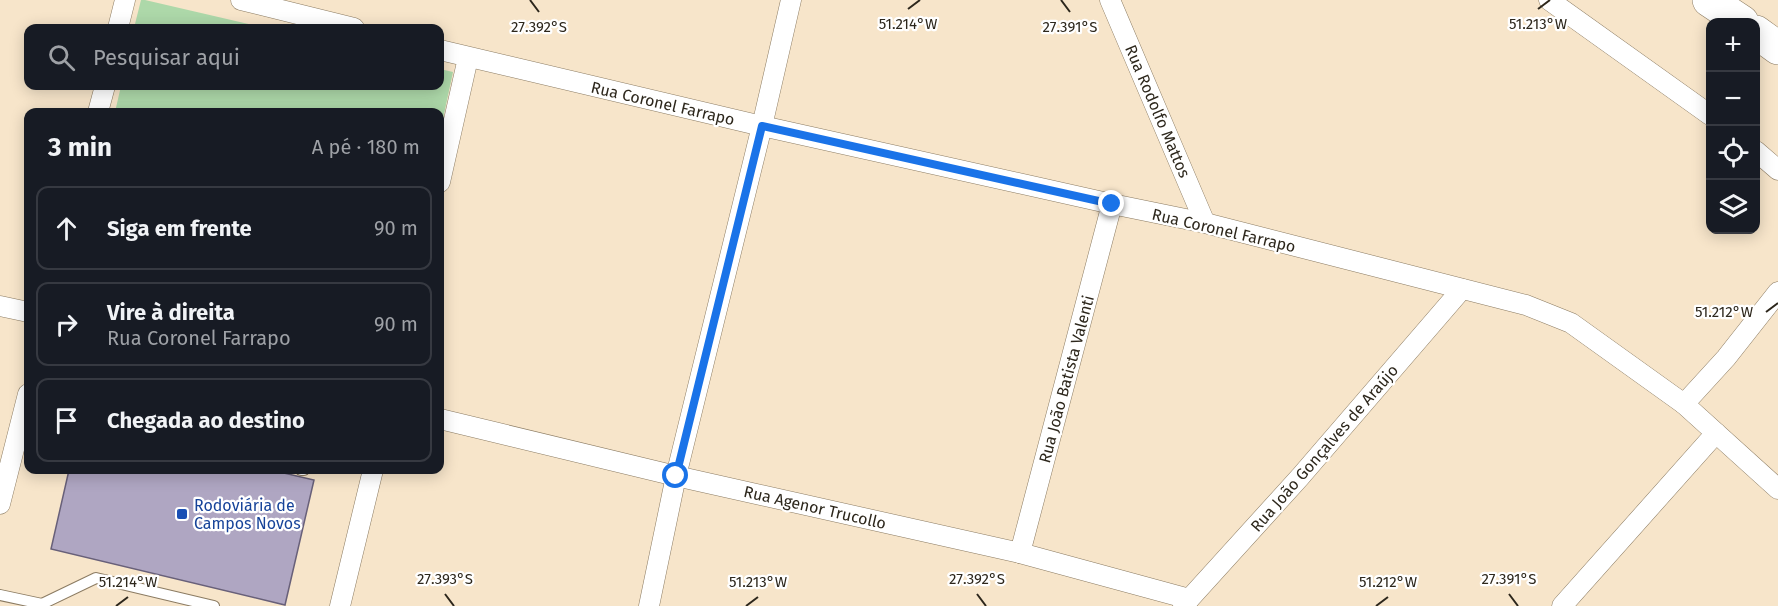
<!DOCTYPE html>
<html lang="pt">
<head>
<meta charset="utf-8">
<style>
  :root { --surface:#171b24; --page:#242831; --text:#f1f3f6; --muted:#9ea1a6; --line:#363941 }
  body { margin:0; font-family:"Fira Sans",sans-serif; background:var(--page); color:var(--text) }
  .controls { position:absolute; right:18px; top:18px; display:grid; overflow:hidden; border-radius:12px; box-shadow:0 3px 15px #0003 }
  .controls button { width:54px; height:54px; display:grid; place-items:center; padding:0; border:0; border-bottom:2px solid var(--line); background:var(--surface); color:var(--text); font:30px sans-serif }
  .stop { position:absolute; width:18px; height:18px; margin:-14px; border:4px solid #1a73e8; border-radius:50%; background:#fff }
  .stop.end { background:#1a73e8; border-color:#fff; box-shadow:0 2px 6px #0008 }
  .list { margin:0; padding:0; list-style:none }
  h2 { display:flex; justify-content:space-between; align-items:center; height:78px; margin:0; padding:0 24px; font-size:26px }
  h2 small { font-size:20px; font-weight:400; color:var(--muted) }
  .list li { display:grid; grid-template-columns:39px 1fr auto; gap:18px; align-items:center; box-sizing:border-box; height:84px; margin:0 12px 12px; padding:0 12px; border:2px solid var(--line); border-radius:12px }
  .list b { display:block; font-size:22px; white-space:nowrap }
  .list p { margin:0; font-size:20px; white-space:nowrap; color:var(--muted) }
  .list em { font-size:20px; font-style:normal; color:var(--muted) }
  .icon { flex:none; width:33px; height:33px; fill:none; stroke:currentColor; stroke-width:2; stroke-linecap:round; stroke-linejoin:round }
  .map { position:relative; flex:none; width:1778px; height:606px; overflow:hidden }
  .search { position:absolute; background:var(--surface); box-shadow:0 3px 15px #0003; left:24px; top:24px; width:420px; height:66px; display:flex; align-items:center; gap:15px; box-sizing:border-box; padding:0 21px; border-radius:12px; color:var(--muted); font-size:22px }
  .panel { position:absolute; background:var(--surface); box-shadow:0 3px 15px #0003; left:24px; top:108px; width:420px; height:366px; border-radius:12px }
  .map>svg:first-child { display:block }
  .green { fill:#add8a9 }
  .building { fill:#afa6c2; stroke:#686079; stroke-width:1.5 }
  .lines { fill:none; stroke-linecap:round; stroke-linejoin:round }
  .lane-casing { stroke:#8b7b62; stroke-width:12 }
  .street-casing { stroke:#8b7b62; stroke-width:21 }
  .highway-casing { stroke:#8b7b62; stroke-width:34 }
  .lane { stroke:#fff; stroke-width:10 }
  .street { stroke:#fff; stroke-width:20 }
  .highway { stroke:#fff; stroke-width:33 }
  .route { stroke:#1a73e8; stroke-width:8 }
  .ticks { fill:none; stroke:#2d271c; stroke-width:2 }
  .transit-dot { fill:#1a4fb4; stroke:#fff; stroke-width:2 }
  .labels { text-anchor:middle; stroke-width:4.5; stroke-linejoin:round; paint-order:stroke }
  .street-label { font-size:16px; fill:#2d271c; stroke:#fff }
  .transit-label { font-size:16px; fill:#164399; stroke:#fff; text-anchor:start }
  .ticks-label { font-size:15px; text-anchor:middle; fill:#2d271c; stroke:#fff; stroke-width:4.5; stroke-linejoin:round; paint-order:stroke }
</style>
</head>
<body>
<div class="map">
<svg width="1778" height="606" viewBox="0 0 1778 606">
  <rect width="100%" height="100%" fill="#f7e5ca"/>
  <g class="green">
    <path d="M141,0h4l121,28h-132z"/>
    <path d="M440,69l13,3 -13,61v-21h-325l6,-26h319z"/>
  </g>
  <path class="building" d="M69,470h202l43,10 -29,125 -234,-56z"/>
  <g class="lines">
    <g class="lane-casing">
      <g id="lane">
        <path d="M301,470h3"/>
        <path d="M0,595l42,9 2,2"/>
        <path d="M42,604l54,-26 118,28"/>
      </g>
    </g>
    <g class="street-casing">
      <g id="street">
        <path d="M241,0l113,28"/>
        <path d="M1110,0l95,223"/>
        <path d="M1549,0l161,115"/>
        <path d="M118,28l7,-28"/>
        <path d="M440,50l322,76 350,78 93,19 321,82 45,18 113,81 94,85"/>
        <path d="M98,112l7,-26"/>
        <path d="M1756,151l22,19"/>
        <path d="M440,182l28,-124"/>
        <path d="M0,306l28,6"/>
        <path d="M1684,404l42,-46 52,-66"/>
        <path d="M440,419l236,57 344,77 169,46"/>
        <path d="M0,504l28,-110"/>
        <path d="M1020,553l92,-349"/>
        <path d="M340,606l33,-136"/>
        <path d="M649,606l27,-130 86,-350 29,-126"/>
        <path d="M1183,606l117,-129 162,-188"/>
        <path d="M1562,606l154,-173"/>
      </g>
    </g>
    <g class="highway-casing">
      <g id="highway">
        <path d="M1709,0l33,22"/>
        <path d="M1756,32l22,16"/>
      </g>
    </g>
    <use href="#lane" class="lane"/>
    <use href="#street" class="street"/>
    <use href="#highway" class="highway"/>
  </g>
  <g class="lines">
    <path class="route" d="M676,476l86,-350 350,78"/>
  </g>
  <path class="ticks" d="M530,0l9,12M1061,0l9,12M908,9l12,-9M1538,9l12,-9M1766,312l12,-9M445,594l9,12M977,594l9,12M1509,594l9,12M116,606l12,-9M746,606l12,-9M1376,606l12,-9"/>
  <rect class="transit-dot" x="176" y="508" width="12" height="12" rx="3"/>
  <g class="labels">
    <g class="street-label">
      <text transform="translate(663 103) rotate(13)" y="6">Rua Coronel Farrapo</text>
      <text transform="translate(1158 111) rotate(67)" y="6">Rua Rodolfo Mattos</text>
      <text transform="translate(1224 230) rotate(13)" y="6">Rua Coronel Farrapo</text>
      <text transform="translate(1066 379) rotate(-75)" y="6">Rua João Batista Valenti</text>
      <text transform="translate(1324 448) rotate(-49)" y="6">Rua João Gonçalves de Araújo</text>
      <text transform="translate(815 507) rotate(13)" y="6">Rua Agenor Trucollo</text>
    </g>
    <g class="transit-label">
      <text x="194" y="511">Rodoviária de<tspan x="194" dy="18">Campos Novos</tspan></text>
    </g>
  </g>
  <g class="ticks-label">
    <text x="908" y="29">51.214°W</text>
    <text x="1538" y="29">51.213°W</text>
    <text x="539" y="32">27.392°S</text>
    <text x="1070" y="32">27.391°S</text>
    <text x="1724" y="317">51.212°W</text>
    <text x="445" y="584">27.393°S</text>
    <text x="977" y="584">27.392°S</text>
    <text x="1509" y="584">27.391°S</text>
    <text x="128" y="587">51.214°W</text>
    <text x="758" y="587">51.213°W</text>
    <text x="1388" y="587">51.212°W</text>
  </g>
</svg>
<div class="controls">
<button>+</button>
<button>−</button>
<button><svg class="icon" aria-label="locate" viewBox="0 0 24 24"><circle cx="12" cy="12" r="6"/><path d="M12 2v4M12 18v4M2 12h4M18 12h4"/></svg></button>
<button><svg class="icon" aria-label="layers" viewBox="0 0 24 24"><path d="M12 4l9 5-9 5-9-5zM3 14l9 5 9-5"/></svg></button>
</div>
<div class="stop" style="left:676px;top:476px"></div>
<div class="stop end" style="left:1112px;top:204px"></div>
<div class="search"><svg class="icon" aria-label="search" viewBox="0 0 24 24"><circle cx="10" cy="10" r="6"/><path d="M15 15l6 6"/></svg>Pesquisar aqui</div>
<section class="panel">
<h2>3 min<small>A pé · 180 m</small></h2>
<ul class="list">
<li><svg class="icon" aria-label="ahead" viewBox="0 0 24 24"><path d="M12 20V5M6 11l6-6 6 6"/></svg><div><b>Siga em frente</b></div><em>90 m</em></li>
<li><svg class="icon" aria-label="right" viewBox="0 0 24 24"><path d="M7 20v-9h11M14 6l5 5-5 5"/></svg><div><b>Vire à direita</b><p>Rua Coronel Farrapo</p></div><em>90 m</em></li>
<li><svg class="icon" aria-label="arrive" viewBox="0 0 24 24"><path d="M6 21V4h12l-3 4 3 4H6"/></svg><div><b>Chegada ao destino</b></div></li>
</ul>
</section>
</div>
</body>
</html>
